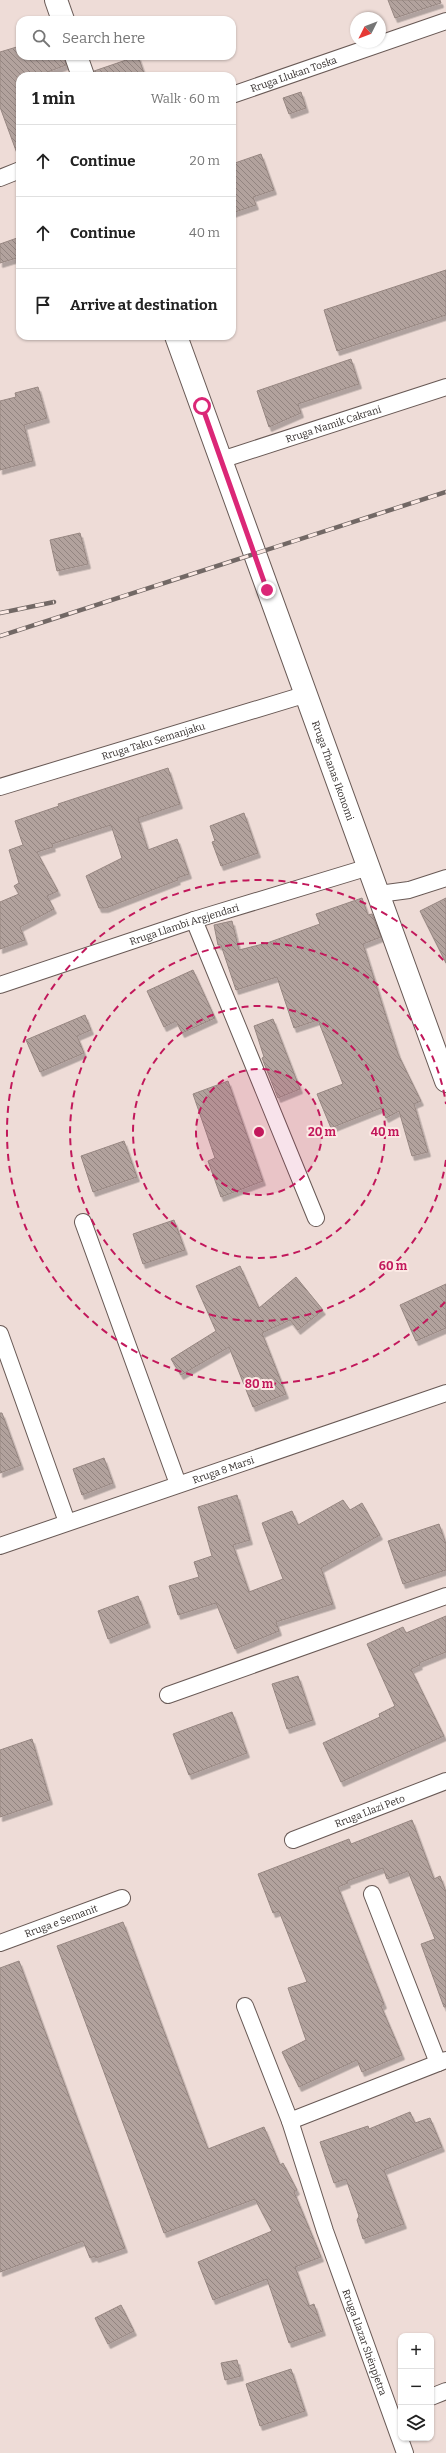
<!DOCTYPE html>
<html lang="en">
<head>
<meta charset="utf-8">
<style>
  :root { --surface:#fff; --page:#f6f6f6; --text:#222; --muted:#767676; --line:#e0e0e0 }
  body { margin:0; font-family:Bitter,serif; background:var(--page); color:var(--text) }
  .controls { position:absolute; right:12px; bottom:12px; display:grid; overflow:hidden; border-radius:8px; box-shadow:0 1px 3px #0004 }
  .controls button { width:36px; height:36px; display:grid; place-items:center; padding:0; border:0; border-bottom:1px solid var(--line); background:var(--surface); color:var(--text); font:20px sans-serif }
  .compass { position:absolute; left:350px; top:12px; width:36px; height:36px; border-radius:50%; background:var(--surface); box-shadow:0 1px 3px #0004; rotate:228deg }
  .stop { position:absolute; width:12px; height:12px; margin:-9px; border:3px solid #db2777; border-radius:50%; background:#fff }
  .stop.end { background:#db2777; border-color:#fff; box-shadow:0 1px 4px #0008 }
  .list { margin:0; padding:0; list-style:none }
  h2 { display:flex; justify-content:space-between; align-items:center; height:52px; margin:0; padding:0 16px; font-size:17px }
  h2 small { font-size:13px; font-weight:400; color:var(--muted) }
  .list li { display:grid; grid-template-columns:26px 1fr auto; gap:12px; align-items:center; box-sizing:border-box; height:72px; padding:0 16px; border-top:1px solid var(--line) }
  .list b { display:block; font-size:15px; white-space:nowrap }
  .list em { font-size:13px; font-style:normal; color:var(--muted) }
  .icon { flex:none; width:22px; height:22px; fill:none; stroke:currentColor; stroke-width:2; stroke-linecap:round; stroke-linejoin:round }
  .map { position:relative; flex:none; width:446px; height:2453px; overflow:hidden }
  .search { position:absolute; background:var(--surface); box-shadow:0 1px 3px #0004; left:16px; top:16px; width:220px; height:44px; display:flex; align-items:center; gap:10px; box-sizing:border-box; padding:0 14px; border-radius:12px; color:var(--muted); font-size:15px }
  .panel { position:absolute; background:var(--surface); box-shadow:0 1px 3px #0004; left:16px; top:72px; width:220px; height:268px; border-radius:12px }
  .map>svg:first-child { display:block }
  .building { fill:url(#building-back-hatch); stroke:#978782; filter:url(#shadow) }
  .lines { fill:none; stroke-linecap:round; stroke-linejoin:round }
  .street-casing { stroke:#685955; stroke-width:18 }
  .secondary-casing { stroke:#685955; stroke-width:24 }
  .street { stroke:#fff; stroke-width:16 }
  .secondary { stroke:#fff; stroke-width:22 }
  .rail-casing { stroke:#726865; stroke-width:4.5 }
  .rail { stroke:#fbe9e4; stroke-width:3; stroke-dasharray:9; stroke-linecap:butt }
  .route { stroke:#db2777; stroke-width:5 }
  .ring { fill:none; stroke:#c2185b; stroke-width:2; stroke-dasharray:7 5 }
  .labels { text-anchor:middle; stroke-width:4; stroke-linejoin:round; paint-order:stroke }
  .street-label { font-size:10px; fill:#342e2c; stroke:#fbe9e4 }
  .centre { fill:#c2185b; stroke:#fbe9e4; stroke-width:2 }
  .ring-label { font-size:12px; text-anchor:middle; font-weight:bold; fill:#c2185b; stroke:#fbe9e4; stroke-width:4; stroke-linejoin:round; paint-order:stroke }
</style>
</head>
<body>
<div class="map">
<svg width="446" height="2453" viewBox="0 0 446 2453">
  <defs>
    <pattern id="building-back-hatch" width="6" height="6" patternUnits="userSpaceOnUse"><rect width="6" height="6" fill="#b2a29d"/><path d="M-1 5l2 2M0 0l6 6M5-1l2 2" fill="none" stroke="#928480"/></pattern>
    <filter id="shadow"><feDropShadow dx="2.5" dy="4.5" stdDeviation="0" flood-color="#0004"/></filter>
  </defs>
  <rect width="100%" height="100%" fill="#eedcd7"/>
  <g class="building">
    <path d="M388,0h52l1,3 -46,15z"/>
    <path d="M20,46v10h44l2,9 -29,11h-17v79l-2,1 -18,-49v-55z"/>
    <path d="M138,56l7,20h-50l-1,-5z"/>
    <path d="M301,92l5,16 -17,6 -6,-16z"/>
    <path d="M261,154l13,36 -21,7 3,8 -24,8v-49z"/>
    <path d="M20,237v20l-20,6v-19z"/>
    <path d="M446,270v45l-109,36 -13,-41z"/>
    <path d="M351,359l8,25 -61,20 3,9 -32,14 -12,-36z"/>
    <path d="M38,387l9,31 -23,7 9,36 -33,9v-69l16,-4 -1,-4z"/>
    <path d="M80,533l8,31 -31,7 -7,-31z"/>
    <path d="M168,768l12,36 -42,14 10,32 29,-11 12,35 -12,4 1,2 -72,28h-7l-13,-32 36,-18 -11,-33 -59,19 1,3 -16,5 21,39 -11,5 7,13 -34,18 5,13 -25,9v-47l19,-8 -5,-8 5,-3 -10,-33 14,-5 -8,-24 44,-15 -1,-2z"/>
    <path d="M244,813l14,40 -37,13 -9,-24 3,-1 -5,-15z"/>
    <path d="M362,898l6,17 4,-1 9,23 -18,7 35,110 23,47 -7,3 14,48 -16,4 -13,-45 -13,7 -5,-10 -50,20 -14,-34 26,-10 -25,-64 -24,8 -17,-51 -41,13 -15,-45h-3l-4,-20 18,-4 7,29 28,-7 53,-19 -4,-10z"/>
    <path d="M446,898v65l-26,-52z"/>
    <path d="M193,970l22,48 -33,15 -6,-12 -12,6 -17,-36z"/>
    <path d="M85,1015l6,15 -14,6 7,17 -44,19 -14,-32z"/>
    <path d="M273,1019l27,70 -22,9 -16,-40 2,-1 -10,-31z"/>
    <path d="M228,1081l35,100 -42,16 -13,-36 7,-3 -22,-64z"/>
    <path d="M124,1141l13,36 -44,15 -12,-36z"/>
    <path d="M174,1220l11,30 -42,14 -10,-30z"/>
    <path d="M240,1266l19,42 37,-31 27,33 -25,20 -8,-10 -28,13 24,61 -33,13 -24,-60 -48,28 -10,-16 45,-28 -20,-45z"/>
    <path d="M446,1284v44l-30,13 -16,-36z"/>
    <path d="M0,1413h2l19,52 -21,8z"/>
    <path d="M104,1458l9,25 -31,12 -9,-26z"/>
    <path d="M237,1495l13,45 -17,5 16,47 34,-13 -21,-56 30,-12 6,14 45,-25 7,10 12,-7 18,32 -59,33 12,36 -57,18 3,9 -44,18 -19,-46 -38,12 -9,-29 30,-9 -5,-15 18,-6 -14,-49z"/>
    <path d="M439,1524l7,20v26l-43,14 -15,-43z"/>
    <path d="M138,1596l10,27 -40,16 -10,-28z"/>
    <path d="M446,1616v36l-27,11 1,2 -9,4 33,67 -103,46 -18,-39 57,-26 -1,-3 16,-8 -28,-62 36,-17 3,6z"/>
    <path d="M298,1676l15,44 -26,9 -15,-45z"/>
    <path d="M232,1712l15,41 -58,22 -16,-41z"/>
    <path d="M32,1739l18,61 -50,17v-67z"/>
    <path d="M412,1820l22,59 6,-3 6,16v115h-2l-23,-63 14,-5 -27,-68 -21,8 -4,-11 -36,13 1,2 -10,4 46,117 -3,2 21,49 -40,17 -5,-12 -58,27 -17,-35 24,-12 -18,-52 19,-6 -28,-71 -6,2 -15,-39 91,-35 2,5z"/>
    <path d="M123,1922l85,227 56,-22 16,38 3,-2 14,27 -3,2 27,65 -26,10 14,39 5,-2 9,27 -34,12 -22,-64 -54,21 -15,-38 74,-31 -17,-32 -91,34 -107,-287z"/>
    <path d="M19,1961l106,287 -29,10 -1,-2 -5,2 -7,-17 -83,31v-304z"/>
    <path d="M410,2112l5,11 15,-5 12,29 -58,23 20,54 -41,15 -6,-19 2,-4 -13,-37 -12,4 -14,-41 48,-16 1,3z"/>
    <path d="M121,2305l13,26 -26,13 -13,-26z"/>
    <path d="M237,2360l4,16 -16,4 -4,-17z"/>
    <path d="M291,2369l14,42 -45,15 -14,-42z"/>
  </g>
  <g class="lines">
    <g class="street-casing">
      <g id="street">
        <path id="s1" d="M232,95l214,-74"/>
        <path d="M0,178l20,-8"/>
        <path id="s2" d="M221,460l225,-73"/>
        <path id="s3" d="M0,787l307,-93"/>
        <path d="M379,894l30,-4 37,-12"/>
        <path d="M194,920l122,298"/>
        <path id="s4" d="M0,985l194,-65 175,-53"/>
        <path d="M83,1222l95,262"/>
        <path d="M0,1334l67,188"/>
        <path id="s5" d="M0,1546l446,-153"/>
        <path d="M168,1695l278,-99"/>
        <path id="s6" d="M293,1840l153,-59"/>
        <path d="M372,1894l66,169"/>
        <path id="s7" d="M0,1943l122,-45"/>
        <path id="s8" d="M245,2006l45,115 35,110 80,222"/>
        <path d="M290,2121l156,-61"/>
        <path d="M431,2397l15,-6"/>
      </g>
    </g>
    <g class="secondary-casing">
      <g id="secondary">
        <path d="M56,0l7,20"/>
        <path d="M76,56l7,20"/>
        <path id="s9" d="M176,336l270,745"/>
      </g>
    </g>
    <use href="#street" class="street"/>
    <use href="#secondary" class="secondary"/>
    <g class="rail-casing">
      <g id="rail">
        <path d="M0,613l54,-11"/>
        <path d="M0,636l446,-144"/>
      </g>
    </g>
    <use href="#rail" class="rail"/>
  </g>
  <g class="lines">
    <path class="route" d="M202,406l65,184"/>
  </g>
  <circle cx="259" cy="1132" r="63" fill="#c2185b" fill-opacity=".12"/>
  <g class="ring">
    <circle cx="259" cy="1132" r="63"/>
    <circle cx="259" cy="1132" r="126"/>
    <path d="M446 1160A189 189 0 1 1 446 1104"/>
    <path d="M445 1302A252 252 0 1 1 445 962"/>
  </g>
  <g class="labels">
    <g class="street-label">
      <text dy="4" stroke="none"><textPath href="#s1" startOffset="65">Rruga Llukan Toska</textPath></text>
      <text dy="4" stroke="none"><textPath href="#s2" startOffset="118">Rruga Namik Cakrani</textPath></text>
      <text dy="4" stroke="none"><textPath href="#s3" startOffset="160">Rruga Taku Semanjaku</textPath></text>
      <text dy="4" stroke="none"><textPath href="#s9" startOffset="462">Rruga Thanas Ikonomi</textPath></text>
      <text dy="4" stroke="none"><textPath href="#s4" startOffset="194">Rruga Llambi Argjendari</textPath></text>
      <text dy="4" stroke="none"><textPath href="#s5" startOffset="236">Rruga 8 Marsi</textPath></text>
      <text dy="4" stroke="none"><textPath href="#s6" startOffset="82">Rruga Llazi Peto</textPath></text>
      <text dy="4" stroke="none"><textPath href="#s7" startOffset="65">Rruga e Semanit</textPath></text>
      <text dy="4" stroke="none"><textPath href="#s8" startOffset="357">Rruga Llazar Shënpjetra</textPath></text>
    </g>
  </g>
  <circle cx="259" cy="1132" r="6" class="centre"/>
  <g class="ring-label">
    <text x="322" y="1136">20 m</text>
    <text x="385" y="1136">40 m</text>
    <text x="393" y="1270">60 m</text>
    <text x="259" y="1388">80 m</text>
  </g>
</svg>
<div class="controls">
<button>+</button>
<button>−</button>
<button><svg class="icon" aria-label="layers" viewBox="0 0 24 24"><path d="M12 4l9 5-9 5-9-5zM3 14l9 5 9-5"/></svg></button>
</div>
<svg class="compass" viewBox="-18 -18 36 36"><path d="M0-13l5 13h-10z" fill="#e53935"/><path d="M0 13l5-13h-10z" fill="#767676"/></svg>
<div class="stop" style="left:202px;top:406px"></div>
<div class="stop end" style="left:267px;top:590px"></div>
<div class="search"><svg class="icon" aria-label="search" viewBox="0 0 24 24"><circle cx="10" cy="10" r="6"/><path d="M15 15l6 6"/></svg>Search here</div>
<section class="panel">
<h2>1 min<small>Walk · 60 m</small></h2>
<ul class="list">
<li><svg class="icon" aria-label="ahead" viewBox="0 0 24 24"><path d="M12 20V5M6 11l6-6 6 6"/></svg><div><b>Continue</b></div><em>20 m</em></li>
<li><svg class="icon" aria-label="ahead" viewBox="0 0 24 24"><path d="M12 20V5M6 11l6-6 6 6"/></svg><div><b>Continue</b></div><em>40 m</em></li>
<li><svg class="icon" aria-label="arrive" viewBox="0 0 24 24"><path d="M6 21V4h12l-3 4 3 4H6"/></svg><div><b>Arrive at destination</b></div></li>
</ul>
</section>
</div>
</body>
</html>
